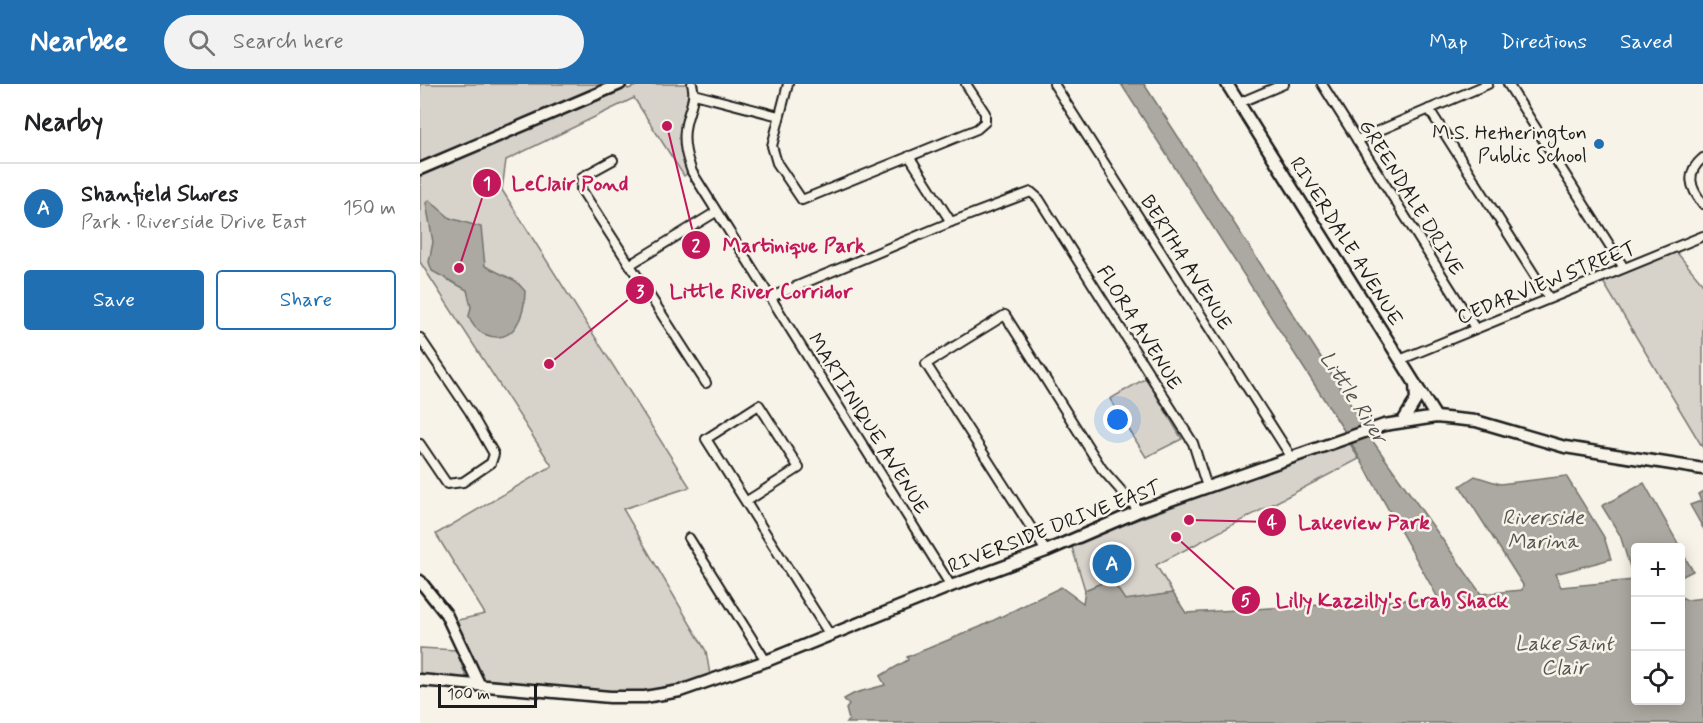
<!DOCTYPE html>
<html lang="en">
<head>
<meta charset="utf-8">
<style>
  :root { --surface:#fff; --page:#f2f2f2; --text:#202124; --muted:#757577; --line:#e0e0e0; --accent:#1f6fb2 }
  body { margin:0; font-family:Mynerve,sans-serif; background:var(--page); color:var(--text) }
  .controls { position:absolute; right:18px; bottom:18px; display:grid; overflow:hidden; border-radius:6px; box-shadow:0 3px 15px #0003 }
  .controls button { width:54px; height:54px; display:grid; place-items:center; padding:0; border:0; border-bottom:2px solid var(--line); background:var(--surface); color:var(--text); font:30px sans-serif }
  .scale { position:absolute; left:18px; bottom:15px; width:99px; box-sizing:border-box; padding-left:6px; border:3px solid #1c1c1c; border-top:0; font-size:16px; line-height:21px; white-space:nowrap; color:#1c1c1c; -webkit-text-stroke:4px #f7f3e8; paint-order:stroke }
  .you { position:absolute; left:698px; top:336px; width:21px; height:21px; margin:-15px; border:4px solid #fff; border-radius:50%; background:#1a73e8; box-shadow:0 0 0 9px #1a73e833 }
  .badge { display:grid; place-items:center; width:39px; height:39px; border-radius:50%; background:var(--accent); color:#fff; font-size:20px; font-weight:700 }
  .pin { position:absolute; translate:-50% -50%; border:3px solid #fff; box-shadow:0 2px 6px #0006 }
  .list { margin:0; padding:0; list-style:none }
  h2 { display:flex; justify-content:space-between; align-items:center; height:78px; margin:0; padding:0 24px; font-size:26px }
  h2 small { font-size:20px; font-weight:400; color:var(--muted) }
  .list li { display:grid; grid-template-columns:39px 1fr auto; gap:18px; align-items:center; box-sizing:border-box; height:90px; padding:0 24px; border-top:2px solid var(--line) }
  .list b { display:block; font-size:22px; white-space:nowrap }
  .list p { margin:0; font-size:20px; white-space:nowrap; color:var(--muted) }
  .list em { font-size:20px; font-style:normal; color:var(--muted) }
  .actions { display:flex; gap:12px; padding:18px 24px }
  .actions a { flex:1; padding:14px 0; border:2px solid var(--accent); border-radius:6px; text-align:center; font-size:21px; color:var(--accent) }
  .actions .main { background:var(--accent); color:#fff }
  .icon { flex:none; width:33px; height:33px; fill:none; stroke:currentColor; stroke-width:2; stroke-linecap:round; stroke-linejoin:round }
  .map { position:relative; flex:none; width:1283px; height:639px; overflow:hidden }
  header { display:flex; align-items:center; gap:36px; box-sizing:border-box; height:84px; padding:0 30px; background:var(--accent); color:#fff }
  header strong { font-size:28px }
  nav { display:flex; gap:33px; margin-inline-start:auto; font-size:21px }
  .search { width:420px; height:54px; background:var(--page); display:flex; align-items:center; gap:15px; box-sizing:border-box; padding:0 21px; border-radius:33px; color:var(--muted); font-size:22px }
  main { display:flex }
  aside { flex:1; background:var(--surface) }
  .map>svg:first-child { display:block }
  .green { fill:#d7d3cb; stroke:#7a7874; stroke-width:1.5 }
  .water { fill:#aca9a2; stroke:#72716c; stroke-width:1.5 }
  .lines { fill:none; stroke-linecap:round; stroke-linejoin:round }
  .street-casing { stroke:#1c1c1c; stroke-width:12 }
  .secondary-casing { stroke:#1c1c1c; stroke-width:15 }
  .street { stroke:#f7f3e8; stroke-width:8 }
  .secondary { stroke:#f7f3e8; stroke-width:10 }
  .poi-dot { fill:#1f6fb2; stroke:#f7f3e8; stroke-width:2 }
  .labels { text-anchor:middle; stroke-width:5; stroke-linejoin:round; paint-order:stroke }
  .poi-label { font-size:20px; fill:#1c1c1c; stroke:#f7f3e8; text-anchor:end }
  .street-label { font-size:20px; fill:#1c1c1c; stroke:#f7f3e8 }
  .water-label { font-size:21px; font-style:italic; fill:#565452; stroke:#f7f3e8 }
  .leader { fill:none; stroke:#c2185b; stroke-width:2 }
  .callout-dot { fill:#c2185b; stroke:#f7f3e8; stroke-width:2 }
  .mark-label { font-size:18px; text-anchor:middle; font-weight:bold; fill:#fff }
  .callout-label { font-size:21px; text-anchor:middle; font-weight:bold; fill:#c2185b; stroke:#f7f3e8; stroke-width:5; stroke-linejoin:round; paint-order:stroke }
</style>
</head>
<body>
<header>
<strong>Nearbee</strong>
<div class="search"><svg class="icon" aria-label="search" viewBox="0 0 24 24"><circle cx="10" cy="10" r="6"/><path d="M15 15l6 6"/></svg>Search here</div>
<nav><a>Map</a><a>Directions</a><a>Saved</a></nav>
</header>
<main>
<aside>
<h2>Nearby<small></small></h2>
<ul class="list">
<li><span class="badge">A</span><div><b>Shanfield Shores</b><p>Park · Riverside Drive East</p></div><em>150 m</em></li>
</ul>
<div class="actions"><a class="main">Save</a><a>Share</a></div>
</aside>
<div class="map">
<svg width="1283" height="639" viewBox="0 0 1283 639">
  <rect width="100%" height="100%" fill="#f7f3e8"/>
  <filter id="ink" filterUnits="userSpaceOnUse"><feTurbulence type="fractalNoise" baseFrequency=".0167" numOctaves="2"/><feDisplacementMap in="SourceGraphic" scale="12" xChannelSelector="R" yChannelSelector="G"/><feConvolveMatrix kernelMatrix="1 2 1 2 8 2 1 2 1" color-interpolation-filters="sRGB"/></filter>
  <g filter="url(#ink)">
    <g class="green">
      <path d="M0,0h204l4,5 13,-5h46l2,6c-6,35 -11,47 -1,83l-4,3 -50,-78 -128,62 -4,30 188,297 -67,22 83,142 5,30 -49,14 -184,-10 -29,-63 36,-8 -49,-80 116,-68 -132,-204z"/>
      <path d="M1253,164l30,36v164l-101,-168z"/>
      <path d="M726,294l36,61 -36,18 -36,-58z"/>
      <path d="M929,358l10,17 -203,106 17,28 -48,8 -14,-22 -26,11 -14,-46z"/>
      <path d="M0,564l36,2 11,29 -47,-5z"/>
    </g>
    <g class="water">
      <path d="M701,0h23l202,312 16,30 119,168 41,-4 1,-5 -63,-99 15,-10 25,8 66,-8 38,61 7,22 -56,15 6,13 73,-7 -14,-45 -18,-29 42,-23 36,64 -44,1v152h44l1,-103 6,3 16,-2v125h-857l3,-3 -3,-11 3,-4 -5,-6 11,-6 30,-8 -5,-9 28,-16 -1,-3 73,-30 81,-40 22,16 2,-13 26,-11 14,21 48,-7 13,20 252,-15 -93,-166z"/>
      <path d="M9,116l21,18 31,9 4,39 31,15 9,10c0,24 -11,56 -41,43 -7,-3 -13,-10 -15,-18l2,-9 -4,-17 -35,-19 -3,-9 4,-20 -7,-39z"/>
      <path d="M1283,407v37l-13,-23 11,-4 -3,-7z"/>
      <path d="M1260,465l13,22 -12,6h-1z"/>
    </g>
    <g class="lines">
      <g class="street-casing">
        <g id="street">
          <path d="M272,0c5,15 -6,31 -7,46 -2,15 2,28 7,42l259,414"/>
          <path d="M368,0l-16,62 5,17 25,37 175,-71 8,-7v-9l-19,-29"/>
          <path d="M634,0l238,374"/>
          <path d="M902,0l153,244"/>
          <path d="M1088,0l116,184"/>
          <path d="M274,10l85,22"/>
          <path d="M819,19l45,-19"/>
          <path d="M1009,25l120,189"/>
          <path d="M937,56l131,-56"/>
          <path d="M489,72l42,66"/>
          <path d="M1283,74c-18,15 -13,30 0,46"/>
          <path d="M193,76l-31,17 -1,12 125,194"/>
          <path d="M211,180l85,-52"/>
          <path d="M351,213l180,-75 80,-30 8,7 154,244 14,44"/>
          <path d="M0,254l50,74 24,42 -3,9 -28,19 -16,2 -27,-40"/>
          <path d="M982,275l301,-123"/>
          <path d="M327,417l52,-33 -40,-63 -53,34 124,196"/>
          <path d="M269,454l77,123"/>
          <path d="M626,467l-120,-187 79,-49 97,154 37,42"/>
        </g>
      </g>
      <g class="secondary-casing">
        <g id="secondary">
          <path d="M807,0l209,333"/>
          <path d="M0,85l200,-85"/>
          <path d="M983,337l13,-21 -1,-16"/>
          <path d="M0,497l26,33 33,70"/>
          <path d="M0,596l190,17h35l35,-6 86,-30 185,-75 95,-35 93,-40 245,-86 52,-8 40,4 89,26 138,22"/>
        </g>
      </g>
      <use href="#street" class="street"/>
      <use href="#secondary" class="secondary"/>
    </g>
  </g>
  <circle class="poi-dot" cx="1179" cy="60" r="6"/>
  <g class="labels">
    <g class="poi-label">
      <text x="1167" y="55">M.S. Hetherington<tspan x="1167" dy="23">Public School</tspan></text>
    </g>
    <g class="street-label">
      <text transform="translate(992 113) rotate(58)" y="7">GREENDALE DRIVE</text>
      <text transform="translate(927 157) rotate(58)" y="7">RIVERDALE AVENUE</text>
      <text transform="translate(767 178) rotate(58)" y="7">BERTHA AVENUE</text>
      <text transform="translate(1126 198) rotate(-22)" y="7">CEDARVIEW STREET</text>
      <text transform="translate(720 243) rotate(58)" y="7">FLORA AVENUE</text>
      <text transform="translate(449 339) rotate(58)" y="7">MARTINIQUE AVENUE</text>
      <text transform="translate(634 442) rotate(-21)" y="7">RIVERSIDE DRIVE EAST</text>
    </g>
    <g class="water-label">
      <text transform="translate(934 313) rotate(57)" y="7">Little River</text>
      <text x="1123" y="440">Riverside<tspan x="1123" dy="24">Marina</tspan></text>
      <text x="1144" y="566">Lake Saint<tspan x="1144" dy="24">Clair</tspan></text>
    </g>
  </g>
  <path class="leader" d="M39 184L67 99M247 42L276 161M129 280L220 206M769 436L852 438M756 453L826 516"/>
  <g class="callout-dot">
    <circle cx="39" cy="184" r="6"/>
    <circle cx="247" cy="42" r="6"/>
    <circle cx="129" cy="280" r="6"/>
    <circle cx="769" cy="436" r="6"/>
    <circle cx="756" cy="453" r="6"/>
    <circle cx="67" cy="99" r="15"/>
    <circle cx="276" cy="161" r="15"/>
    <circle cx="220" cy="206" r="15"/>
    <circle cx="852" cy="438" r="15"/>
    <circle cx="826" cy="516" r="15"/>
  </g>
  <g class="mark-label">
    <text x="67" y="105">1</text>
    <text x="276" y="167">2</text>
    <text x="220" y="213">3</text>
    <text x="852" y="444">4</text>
    <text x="826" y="522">5</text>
  </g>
  <g class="callout-label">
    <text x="150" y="106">LeClair Pond</text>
    <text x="374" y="168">Martinique Park</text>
    <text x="341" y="214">Little River Corridor</text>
    <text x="944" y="445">Lakeview Park</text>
    <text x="972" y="523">Lilly Kazzilly's Crab Shack</text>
  </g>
</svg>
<div class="controls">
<button>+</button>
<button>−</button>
<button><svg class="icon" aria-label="locate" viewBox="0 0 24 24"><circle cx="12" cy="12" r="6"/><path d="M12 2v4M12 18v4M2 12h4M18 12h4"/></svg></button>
</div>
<div class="scale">100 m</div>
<div class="you"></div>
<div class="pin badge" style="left:692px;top:480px">A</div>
</div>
</main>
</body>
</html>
